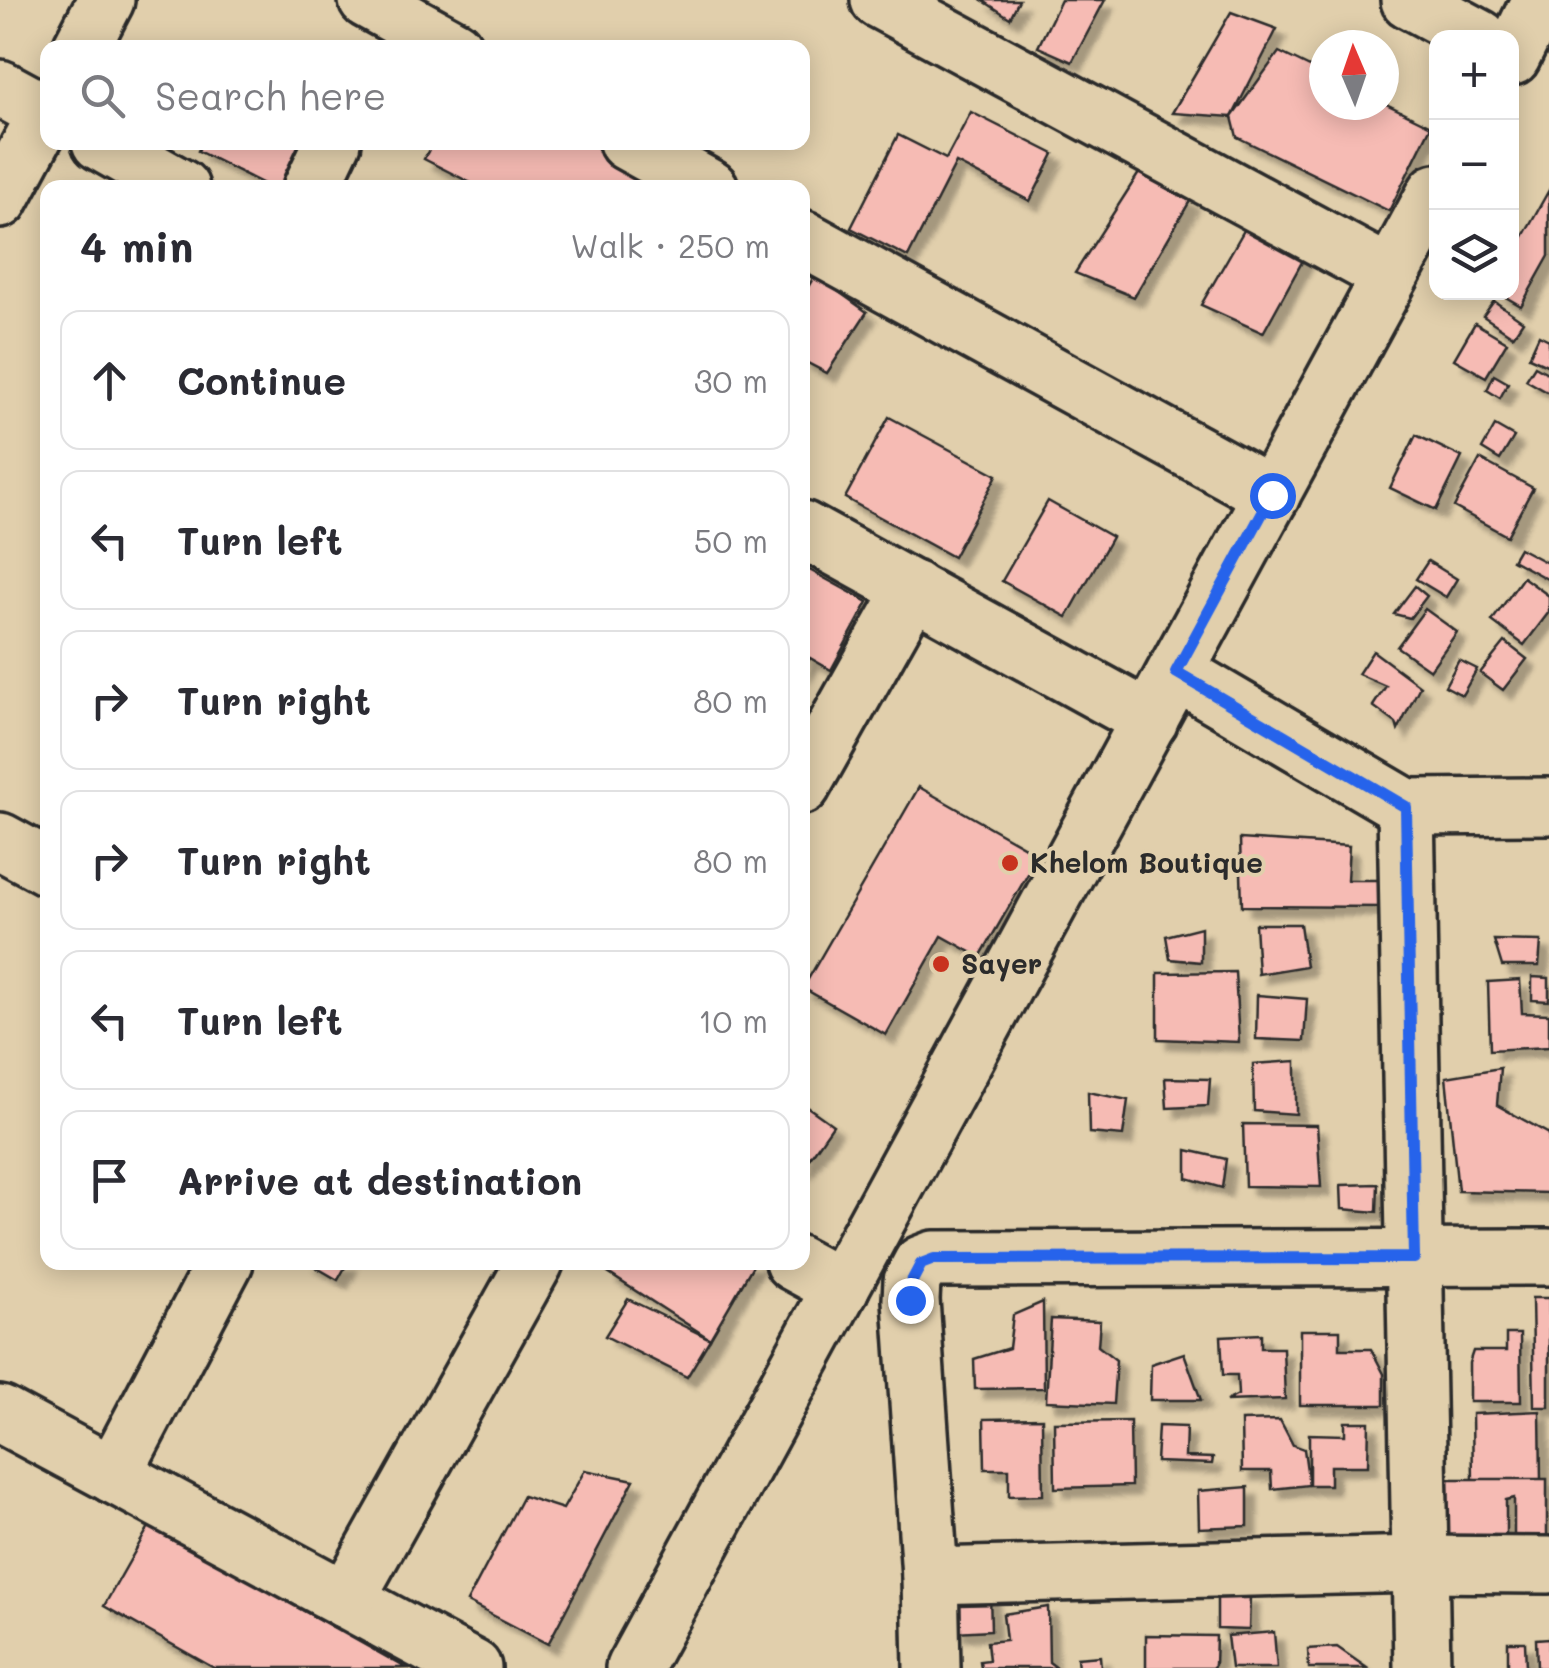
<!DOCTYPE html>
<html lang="en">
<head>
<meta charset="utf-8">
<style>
  :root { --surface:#fff; --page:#f2f2f3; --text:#2b2b33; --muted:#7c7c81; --line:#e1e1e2 }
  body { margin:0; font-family:Mali,sans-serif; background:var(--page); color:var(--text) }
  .controls { position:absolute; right:30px; top:30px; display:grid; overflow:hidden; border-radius:20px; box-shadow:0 5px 25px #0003 }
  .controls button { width:90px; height:90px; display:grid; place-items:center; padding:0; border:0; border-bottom:2px solid var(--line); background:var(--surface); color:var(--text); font:50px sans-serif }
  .compass { position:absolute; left:1309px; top:30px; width:90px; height:90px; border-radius:50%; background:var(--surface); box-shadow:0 5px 25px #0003; rotate:358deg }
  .stop { position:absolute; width:30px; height:30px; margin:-22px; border:8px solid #2563eb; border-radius:50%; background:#fff }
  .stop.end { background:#2563eb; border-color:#fff; box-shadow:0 2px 10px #0008 }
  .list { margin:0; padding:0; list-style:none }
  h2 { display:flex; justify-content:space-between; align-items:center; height:130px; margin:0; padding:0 40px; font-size:42px }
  h2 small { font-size:32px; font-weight:400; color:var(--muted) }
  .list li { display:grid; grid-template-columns:65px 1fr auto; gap:30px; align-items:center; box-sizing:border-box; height:140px; margin:0 20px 20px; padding:0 20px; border:2px solid var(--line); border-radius:20px }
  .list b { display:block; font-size:38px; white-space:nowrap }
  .list em { font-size:32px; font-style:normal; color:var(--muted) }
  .icon { flex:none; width:55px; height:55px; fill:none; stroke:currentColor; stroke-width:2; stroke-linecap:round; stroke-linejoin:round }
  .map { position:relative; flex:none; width:1549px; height:1668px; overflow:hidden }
  .search { position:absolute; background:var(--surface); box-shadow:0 5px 25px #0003; left:40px; top:40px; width:770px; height:110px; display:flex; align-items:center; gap:25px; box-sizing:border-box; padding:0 35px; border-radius:20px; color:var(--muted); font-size:38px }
  .panel { position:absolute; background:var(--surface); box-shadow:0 5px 25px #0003; left:40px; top:180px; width:770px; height:1090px; border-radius:20px }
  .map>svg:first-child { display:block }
  .building { fill:#f6bbb4; stroke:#2b2b2b; stroke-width:2.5; filter:url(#shadow) }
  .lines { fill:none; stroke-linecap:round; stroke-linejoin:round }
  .minor-casing { stroke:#2b2b2b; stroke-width:62 }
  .minor { stroke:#e1cfac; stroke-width:55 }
  .route { stroke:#2563eb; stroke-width:12 }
  .poi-dot { fill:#c8321e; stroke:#e1cfac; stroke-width:4 }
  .labels { text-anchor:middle; stroke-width:8; stroke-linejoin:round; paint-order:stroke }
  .poi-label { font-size:28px; font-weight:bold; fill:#2b2b2b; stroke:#e1cfac; text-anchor:start }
</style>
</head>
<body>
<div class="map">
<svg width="1549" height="1668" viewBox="0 0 1549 1668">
  <defs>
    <filter id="shadow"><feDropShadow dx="9" dy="9" stdDeviation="2.5" flood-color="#0004"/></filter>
  </defs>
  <rect width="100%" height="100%" fill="#e1cfac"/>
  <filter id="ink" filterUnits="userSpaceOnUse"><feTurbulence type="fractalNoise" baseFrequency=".01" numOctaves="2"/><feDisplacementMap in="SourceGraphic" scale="20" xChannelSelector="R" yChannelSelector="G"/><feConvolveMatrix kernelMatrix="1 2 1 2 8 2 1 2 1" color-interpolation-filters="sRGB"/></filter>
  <g filter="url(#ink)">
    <g class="building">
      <path d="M982,0h37l-9,18z"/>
      <path d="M1061,0h44l-33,62 -34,-15z"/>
      <path d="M1231,12l46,17 -45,88 -60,-4z"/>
      <path d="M1279,52l45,22v31l60,-2 47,23 -42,85 -152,-74 -5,-20z"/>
      <path d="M971,112l83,42 -24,47 -74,-38 -48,94 -57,-29 47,-93 48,24z"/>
      <path d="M202,142h111l-22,46h-19l-74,-37z"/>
      <path d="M433,142h154l88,46h-194l-57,-29z"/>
      <path d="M1139,173l51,28 -56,96 -59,-24z"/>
      <path d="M1549,190v66l-28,50 -24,-14h15v-36z"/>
      <path d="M1247,225l61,26 -45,82 -62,-28z"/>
      <path d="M815,275l52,37 -40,61 -25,-13v-63z"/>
      <path d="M1494,301l29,20 -10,15 -30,-20z"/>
      <path d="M1475,323l32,19 -21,35 -32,-18z"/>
      <path d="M1539,335l10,5v26l-20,-9z"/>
      <path d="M1535,366l14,8v19l-23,-13z"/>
      <path d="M1494,375l14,8 -8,15 -13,-8z"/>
      <path d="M889,417l108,58 -44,82 -108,-59z"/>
      <path d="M1495,426l19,11 -14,23 -18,-11z"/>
      <path d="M1416,435l46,22 -26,53 -46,-22z"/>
      <path d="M1480,459l53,29 -26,48 -53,-29z"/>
      <path d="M1048,501l64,36 -45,80 -65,-36z"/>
      <path d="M1519,548l30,16v16l-37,-20z"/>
      <path d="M1428,561l29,18 -11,18 -30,-18z"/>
      <path d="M802,566l66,36 -37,68 -21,-12 -8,14z"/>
      <path d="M1523,577l26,19v16l-25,33 -32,-24z"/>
      <path d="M1415,586l12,10 -17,22 -16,-4z"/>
      <path d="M1425,609l32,23 -27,38 -33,-23z"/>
      <path d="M1505,642l22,17 -24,31 -23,-17z"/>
      <path d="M1373,651l47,35 -22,44 -2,-7 -23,-17 13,-20 -28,-12z"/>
      <path d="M1459,660l18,9 -15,26 -17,-9z"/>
      <path d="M919,787l120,68 -59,102 -38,-21 -56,99 -83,-47z"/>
      <path d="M1240,839l109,7 -2,34h36l1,27 -142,-1z"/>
      <path d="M1255,924h45l6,42 -48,8z"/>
      <path d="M1201,927v35l-31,-3 -4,-23z"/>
      <path d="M1494,940l47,1 -2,25h-37z"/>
      <path d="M1235,972l4,70 -81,-3v-66z"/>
      <path d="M1532,977l17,1v23l-17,-1z"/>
      <path d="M1520,980l2,33 27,1v33l-59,3 -2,-68z"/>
      <path d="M1257,995l50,4 -3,42 -48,-2z"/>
      <path d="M1296,1061v53l-42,-3 -1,-47z"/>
      <path d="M1500,1068l-3,37 52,29v59l-91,-2 -12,-114z"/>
      <path d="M1165,1078l45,1 -2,27 -41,2z"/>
      <path d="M1088,1092l40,8 -5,36 -34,-3z"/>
      <path d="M802,1103l31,22 -31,44z"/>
      <path d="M1243,1124l74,1 4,62 -76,-1z"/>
      <path d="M1187,1150l39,9 -4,29 -35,-10z"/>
      <path d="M1378,1184l-1,28 -35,-3 -1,-24z"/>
      <path d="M307,1262h41l-10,18z"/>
      <path d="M615,1262h140l-45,77 -102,-66z"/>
      <path d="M1532,1298h17v109h-15z"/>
      <path d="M628,1299l82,40 -23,38 -82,-41z"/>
      <path d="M1043,1302l1,86 -69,1 -1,-30 35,-11 4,-33z"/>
      <path d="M1051,1319l49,2 -2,25 18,14 -3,44 -67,-3z"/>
      <path d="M1300,1330h40v19h31l13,25v31h-84z"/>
      <path d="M1261,1334v14h22l2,51 -59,2 12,-6 -1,-20h-14l-2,-39z"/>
      <path d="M1506,1334h14l1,68h-52v-39l4,-12h33z"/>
      <path d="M1184,1353l17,47h-51l1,-36z"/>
      <path d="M1540,1411l1,69 -68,2 -1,-68z"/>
      <path d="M1042,1418l1,77 -34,1v-27h-24l-1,-50z"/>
      <path d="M1280,1420l13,25 11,4 5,36 -37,4 -1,-18h-29l-1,-50z"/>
      <path d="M1130,1421l1,65 -76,2 -1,-66z"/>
      <path d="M1345,1422h24l-1,44h-38v19h-21v-51l36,1z"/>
      <path d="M1158,1426l28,1 -1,30 28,1 -1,6 -56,-2z"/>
      <path d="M585,1470l49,10 -86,164 -81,-42 56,-106 40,13z"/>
      <path d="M1439,1479h108v60h-33v-41l-8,2v36h-67z"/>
      <path d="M1248,1487v39l-49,2 -1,-37z"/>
      <path d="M150,1525l256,143h-192l-110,-62z"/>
      <path d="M990,1592l1,38 -36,2 -1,-38z"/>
      <path d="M1217,1596h33l-1,34 -32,-1z"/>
      <path d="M1048,1607l1,55 8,6h-76l-1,-7 9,-1 -2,-18 19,-2 -3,-26z"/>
      <path d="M1274,1632l3,36h-46l-4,-32z"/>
      <path d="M1146,1635l70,1 -1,29 -3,3h-66z"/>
      <path d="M1549,1638v30h-12l-1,-29z"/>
      <path d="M1508,1642h17l1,26h-18z"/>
      <path d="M1337,1647l30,21h-58l-1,-19z"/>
      <path d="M1100,1656l1,12h-23l-1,-10z"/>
    </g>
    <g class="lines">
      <g class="minor-casing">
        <g id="minor">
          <path d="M367,0l87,48"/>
          <path d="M879,0l511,275"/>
          <path d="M1409,0l71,38"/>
          <path d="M81,48l25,-48"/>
          <path d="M1512,57l28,-57"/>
          <path d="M0,88l48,26"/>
          <path d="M100,142l81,46"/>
          <path d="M627,142l83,46"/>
          <path d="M311,188l22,-46"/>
          <path d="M0,200l48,-89"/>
          <path d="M802,238l470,257"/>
          <path d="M802,529l348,191"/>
          <path d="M1176,672l230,135 143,-1"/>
          <path d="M802,786l111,-197"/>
          <path d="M1406,807l16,861"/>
          <path d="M0,841l48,26"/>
          <path d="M793,1262l48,26"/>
          <path d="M0,1414l473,254"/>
          <path d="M113,1475l112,-213"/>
          <path d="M930,1576l490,-12 129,1"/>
          <path d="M346,1600l189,-338"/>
          <path d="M634,1668l802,-1476"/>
          <path d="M932,1668l-2,-92 -19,-276 1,-19 9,-17 13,-5 615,-2"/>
        </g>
      </g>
      <use href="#minor" class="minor"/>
    </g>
  </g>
  <g class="lines" filter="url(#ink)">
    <path class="route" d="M910,1300l2,-19 9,-17 13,-5 480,-1 -8,-451 -230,-135 96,-177"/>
  </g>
  <g class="poi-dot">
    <circle cx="1010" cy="863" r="10"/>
    <circle cx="941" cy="964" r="10"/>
  </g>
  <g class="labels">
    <g class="poi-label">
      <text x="1030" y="873">Khelom Boutique</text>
      <text x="961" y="974">Sayer</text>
    </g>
  </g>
</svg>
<div class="controls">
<button>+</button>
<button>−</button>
<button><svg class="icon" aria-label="layers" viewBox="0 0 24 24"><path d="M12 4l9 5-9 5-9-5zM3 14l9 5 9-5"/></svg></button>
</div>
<svg class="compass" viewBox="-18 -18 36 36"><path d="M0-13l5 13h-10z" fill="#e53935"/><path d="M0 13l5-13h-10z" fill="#7c7c81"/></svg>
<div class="stop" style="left:1272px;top:495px"></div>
<div class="stop end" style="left:910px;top:1300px"></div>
<div class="search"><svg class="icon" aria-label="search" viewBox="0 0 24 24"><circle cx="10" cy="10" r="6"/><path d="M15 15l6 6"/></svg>Search here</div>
<section class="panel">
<h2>4 min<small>Walk · 250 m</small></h2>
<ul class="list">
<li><svg class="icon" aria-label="ahead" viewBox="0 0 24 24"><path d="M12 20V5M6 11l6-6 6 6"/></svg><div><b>Continue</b></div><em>30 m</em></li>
<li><svg class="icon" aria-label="left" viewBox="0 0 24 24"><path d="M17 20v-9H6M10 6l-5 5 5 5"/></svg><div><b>Turn left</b></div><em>50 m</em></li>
<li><svg class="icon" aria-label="right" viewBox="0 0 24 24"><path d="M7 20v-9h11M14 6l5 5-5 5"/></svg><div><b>Turn right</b></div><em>80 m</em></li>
<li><svg class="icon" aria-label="right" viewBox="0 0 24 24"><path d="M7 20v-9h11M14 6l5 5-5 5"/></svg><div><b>Turn right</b></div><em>80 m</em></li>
<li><svg class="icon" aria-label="left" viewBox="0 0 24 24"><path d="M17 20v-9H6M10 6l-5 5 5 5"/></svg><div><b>Turn left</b></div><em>10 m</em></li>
<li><svg class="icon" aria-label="arrive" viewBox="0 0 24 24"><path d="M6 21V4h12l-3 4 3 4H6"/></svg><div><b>Arrive at destination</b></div></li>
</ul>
</section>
</div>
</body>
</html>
